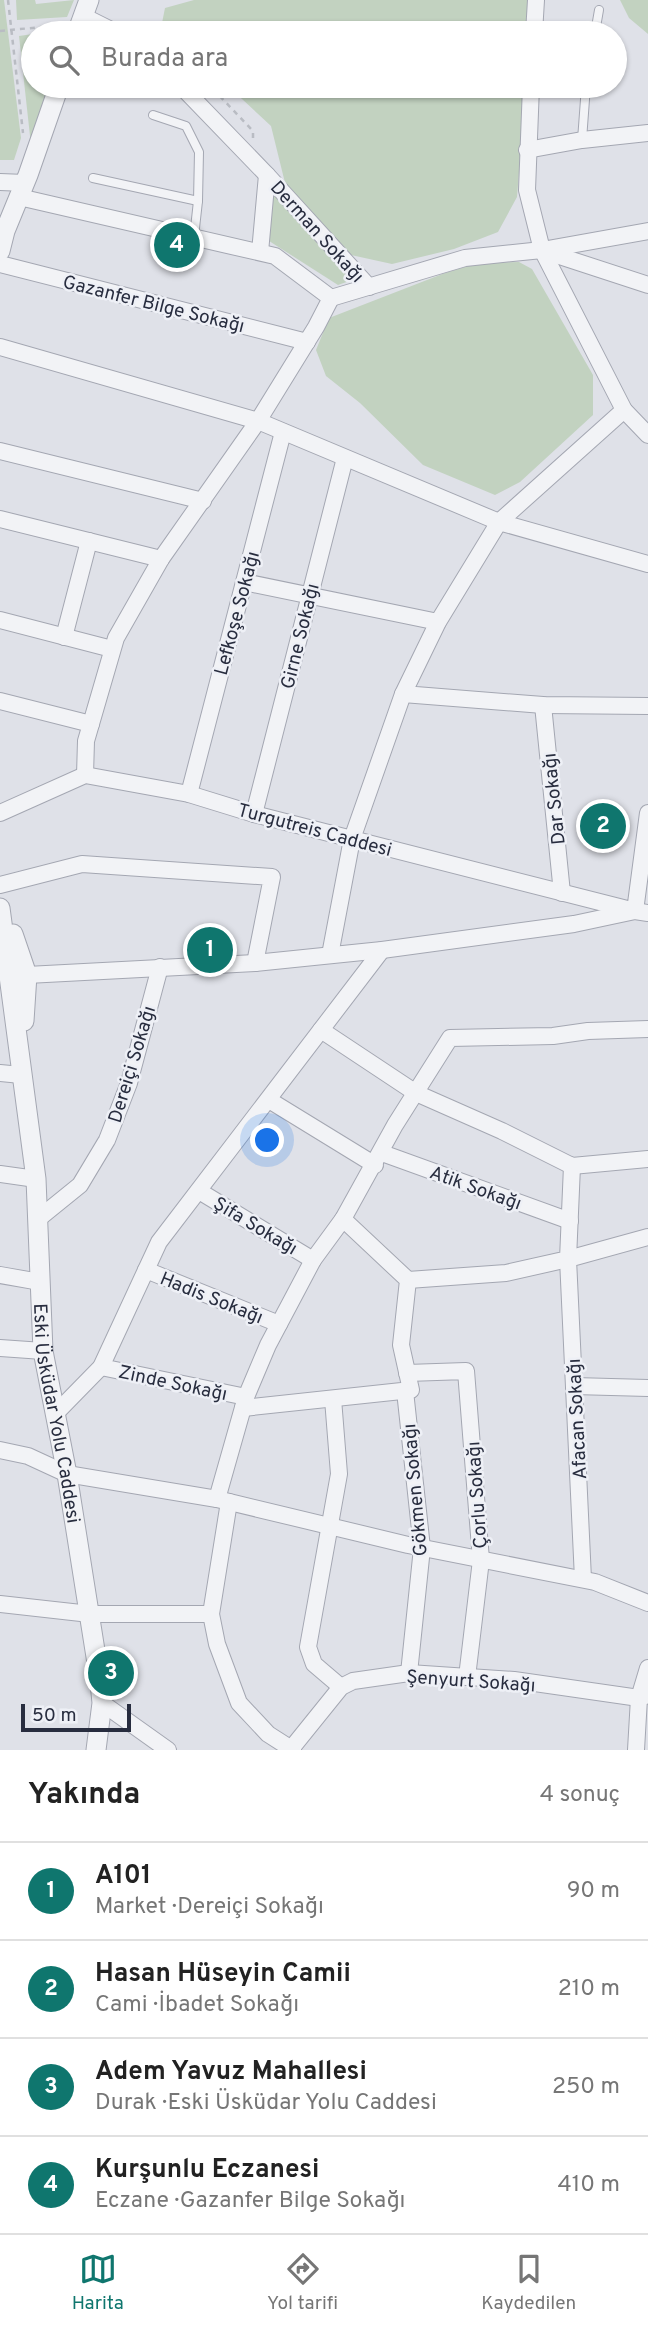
<!DOCTYPE html>
<html lang="tr">
<head>
<meta charset="utf-8">
<style>
  :root { --surface:#fff; --page:#f2f2f2; --text:#222; --muted:#767676; --line:#e0e0e0; --accent:#0f766e }
  body { margin:0; font-family:Overpass,sans-serif; background:var(--page); color:var(--text) }
  .scale { position:absolute; left:21px; bottom:18px; width:110px; box-sizing:border-box; padding-left:7px; border:4px solid #282d3f; border-top:0; font-size:19px; line-height:24px; white-space:nowrap; color:#282d3f; -webkit-text-stroke:5px #eef0f6; paint-order:stroke }
  .you { position:absolute; left:268px; top:1141px; width:24px; height:24px; margin:-18px; border:5px solid #fff; border-radius:50%; background:#1a73e8; box-shadow:0 0 0 10px #1a73e833 }
  .badge { display:grid; place-items:center; width:46px; height:46px; border-radius:50%; background:var(--accent); color:#fff; font-size:23px; font-weight:700 }
  .pin { position:absolute; translate:-50% -50%; border:4px solid #fff; box-shadow:0 2px 7px #0006 }
  .list { margin:0; padding:0; list-style:none }
  h2 { display:flex; justify-content:space-between; align-items:center; height:91px; margin:0; padding:0 28px; font-size:30px }
  h2 small { font-size:23px; font-weight:400; color:var(--muted) }
  .list li { display:grid; grid-template-columns:46px 1fr auto; gap:21px; align-items:center; box-sizing:border-box; height:98px; padding:0 28px; border-top:2px solid var(--line) }
  .list b { display:block; font-size:26px; white-space:nowrap }
  .list p { margin:0; font-size:23px; white-space:nowrap; color:var(--muted) }
  .list em { font-size:23px; font-style:normal; color:var(--muted) }
  .icon { flex:none; width:38px; height:38px; fill:none; stroke:currentColor; stroke-width:2; stroke-linecap:round; stroke-linejoin:round }
  .map { position:relative; flex:none; width:648px; height:1750px; overflow:hidden }
  .search { position:absolute; background:var(--surface); box-shadow:0 2px 5px #0004; left:21px; right:21px; top:21px; height:77px; display:flex; align-items:center; gap:18px; box-sizing:border-box; padding:0 24px; border-radius:38px; color:var(--muted); font-size:26px }
  .sheet { height:483px; background:var(--surface) }
  nav { display:flex; justify-content:space-around; align-items:center; box-sizing:border-box; height:98px; border-top:2px solid var(--line); background:var(--surface); font-size:19px; color:var(--muted) }
  nav a { display:grid; justify-items:center; gap:4px }
  nav .on { color:var(--accent) }
  .map>svg:first-child { display:block }
  .green { fill:#c2d2c0 }
  .lines { fill:none; stroke-linecap:round; stroke-linejoin:round }
  .service-casing { stroke:#a4a7b2; stroke-width:10 }
  .minor-casing { stroke:#a4a7b2; stroke-width:18 }
  .tertiary-casing { stroke:#a4a7b2; stroke-width:21 }
  .path { stroke:#b9bcc3; stroke-width:2.5; stroke-dasharray:5 5; stroke-linecap:butt }
  .service { stroke:#f2f3f6; stroke-width:8 }
  .minor { stroke:#f2f3f6; stroke-width:16 }
  .tertiary { stroke:#f2f3f6; stroke-width:19 }
  .labels { text-anchor:middle; stroke-width:5; stroke-linejoin:round; paint-order:stroke }
  .street-label { font-size:19px; fill:#282d3f; stroke:#eef0f6 }
</style>
</head>
<body>
<div class="map">
<svg width="648" height="1750" viewBox="0 0 648 1750">
  <rect width="100%" height="100%" fill="#dfe1e8"/>
  <g class="green">
    <path d="M0,0h4l17,138 -7,22h-14z"/>
    <path d="M16,0h19l1,4 38,-4 -7,17 -50,3z"/>
    <path d="M194,0h338l-2,33h-358l-10,-10 3,-15z"/>
    <path d="M620,0h28v34l-19,-16z"/>
    <path d="M33,34v52h18l-20,59 -12,-109z"/>
    <path d="M228,86h298l-9,111 -19,35 -44,17 -62,15 -41,-9 -63,-60 -17,-69z"/>
    <path d="M274,193l81,86 -17,6 -72,-46z"/>
    <path d="M519,262l13,7 61,106v40l-73,67 -25,13 -72,-30 -63,-62 -34,-27 -10,-26 13,-32 116,-45 33,-10z"/>
  </g>
  <g class="lines">
    <g class="service-casing">
      <g id="service">
        <path d="M595,33l4,-23"/>
        <path d="M153,115l33,11 13,26 -1,49 -4,36"/>
        <path d="M582,140l4,-54"/>
        <path d="M93,178l105,23"/>
      </g>
    </g>
    <g class="minor-casing">
      <g id="minor">
        <path d="M83,16l34,17"/>
        <path d="M534,33l2,-33"/>
        <path d="M181,86l86,89 102,112"/>
        <path d="M531,86l-4,104 15,60 82,160 24,25"/>
        <path d="M527,150l55,-10 66,-7"/>
        <path d="M0,182l25,1"/>
        <path d="M19,197l256,59 56,42 -15,29 -58,94 -97,138 -45,79 -30,103 -1,34"/>
        <path d="M544,251l104,34"/>
        <path d="M260,252l7,-77"/>
        <path d="M0,264l307,78"/>
        <path d="M331,298l134,-40 77,-8 106,-19"/>
        <path d="M0,347l258,74 241,101 149,42"/>
        <path d="M624,410l-125,112 -61,100 -35,72 140,11 105,1"/>
        <path d="M0,451l203,50"/>
        <path d="M0,519l161,40"/>
        <path d="M244,582l194,40"/>
        <path d="M0,620l112,29"/>
        <path d="M64,637l25,-96"/>
        <path d="M0,701l91,23"/>
        <path d="M543,705l19,188"/>
        <path d="M189,794l94,-362"/>
        <path d="M0,813l85,-38 104,19 65,20 381,97 13,-98"/>
        <path d="M254,814l91,-356"/>
        <path d="M0,885l82,-21 190,13 -17,86"/>
        <path d="M330,955l22,-116 51,-145"/>
        <path d="M16,974l11,1 228,-12 127,-13 192,-26 61,-13 13,2"/>
        <path d="M321,1030l95,63 86,38 70,35 76,-7"/>
        <path d="M0,1073l21,2"/>
        <path d="M269,1100l106,65"/>
        <path d="M382,1153l188,68"/>
        <path d="M0,1174l36,5"/>
        <path d="M199,1191l114,69"/>
        <path d="M38,1219l42,-34 27,-45 22,-57 31,-116"/>
        <path d="M146,1270l133,54"/>
        <path d="M0,1275l40,7"/>
        <path d="M408,1280l98,-7 62,-14 4,-93"/>
        <path d="M0,1348l43,3"/>
        <path d="M101,1367l145,30"/>
        <path d="M407,1373l59,-2 15,189 -14,117"/>
        <path d="M574,1386l74,2"/>
        <path d="M405,1391l17,157 -13,125"/>
        <path d="M333,1399l6,75 -31,173 6,17 27,23"/>
        <path d="M243,1408l168,-18 -10,-45 7,-65 -65,-61"/>
        <path d="M56,1413l45,-46 58,-125 223,-292"/>
        <path d="M0,1450l28,6 39,18 150,25 191,46 187,37 53,21"/>
        <path d="M217,1499l29,-102 22,-52 45,-85 30,-41 52,-94 55,-87 103,-2 35,-5 60,-2"/>
        <path d="M229,1502l-18,112 6,30 22,59 29,31 25,16"/>
        <path d="M583,1579l-15,-320 80,-22"/>
        <path d="M0,1604l90,10h121"/>
        <path d="M102,1703l66,47"/>
        <path d="M291,1749l50,-62 12,-6 56,-8 105,7 125,18 9,-3"/>
        <path d="M636,1750l3,-52 9,-30"/>
      </g>
    </g>
    <g class="tertiary-casing">
      <g id="tertiary">
        <path d="M77,33l12,-33"/>
        <path d="M0,251l5,-20 23,-56 31,-89"/>
        <path id="s1" d="M0,908l36,271 7,172 24,123 33,208 2,21 -6,47"/>
        <path d="M13,934l14,41 -3,46"/>
      </g>
    </g>
    <g class="path">
      <path d="M8,0l15,133"/>
      <path d="M0,31l63,-6"/>
      <path d="M213,89l40,42v9"/>
    </g>
    <use href="#service" class="service"/>
    <use href="#minor" class="minor"/>
    <use href="#tertiary" class="tertiary"/>
  </g>
  <g class="labels">
    <g class="street-label">
      <text transform="translate(318 231) rotate(48)" y="7">Derman Sokağı</text>
      <text transform="translate(154 303) rotate(14)" y="7">Gazanfer Bilge Sokağı</text>
      <text transform="translate(236 613) rotate(-75)" y="7">Lefkoşe Sokağı</text>
      <text transform="translate(299 636) rotate(-76)" y="7">Girne Sokağı</text>
      <text transform="translate(553 799) rotate(-96)" y="7">Dar Sokağı</text>
      <text transform="translate(315 829) rotate(15)" y="7">Turgutreis Caddesi</text>
      <text transform="translate(131 1064) rotate(-73)" y="7">Dereiçi Sokağı</text>
      <text transform="translate(476 1187) rotate(20)" y="7">Atik Sokağı</text>
      <text transform="translate(256 1225) rotate(31)" y="7">Şifa Sokağı</text>
      <text transform="translate(212 1297) rotate(22)" y="7">Hadis Sokağı</text>
      <text transform="translate(173 1382) rotate(12)" y="7">Zinde Sokağı</text>
      <text dy="7" stroke="none"><textPath href="#s1" startOffset="509">Eski Üsküdar Yolu Caddesi</textPath></text>
      <text transform="translate(576 1419) rotate(-93)" y="7">Afacan Sokağı</text>
      <text transform="translate(414 1490) rotate(-95)" y="7">Gökmen Sokağı</text>
      <text transform="translate(476 1495) rotate(-94)" y="7">Çorlu Sokağı</text>
      <text transform="translate(471 1680) rotate(4)" y="7">Şenyurt Sokağı</text>
    </g>
  </g>
</svg>
<div class="scale">50 m</div>
<div class="you"></div>
<div class="pin badge" style="left:210px;top:950px">1</div>
<div class="pin badge" style="left:603px;top:826px">2</div>
<div class="pin badge" style="left:111px;top:1673px">3</div>
<div class="pin badge" style="left:177px;top:245px">4</div>
<div class="search"><svg class="icon" aria-label="search" viewBox="0 0 24 24"><circle cx="10" cy="10" r="6"/><path d="M15 15l6 6"/></svg>Burada ara</div>
</div>
<section class="sheet">
<h2>Yakında<small>4 sonuç</small></h2>
<ul class="list">
<li><span class="badge">1</span><div><b>A101</b><p>Market · Dereiçi Sokağı</p></div><em>90 m</em></li>
<li><span class="badge">2</span><div><b>Hasan Hüseyin Camii</b><p>Cami · İbadet Sokağı</p></div><em>210 m</em></li>
<li><span class="badge">3</span><div><b>Adem Yavuz Mahallesi</b><p>Durak · Eski Üsküdar Yolu Caddesi</p></div><em>250 m</em></li>
<li><span class="badge">4</span><div><b>Kurşunlu Eczanesi</b><p>Eczane · Gazanfer Bilge Sokağı</p></div><em>410 m</em></li>
</ul>
</section>
<nav>
<a class="on"><svg class="icon" aria-label="map" viewBox="0 0 24 24"><path d="M3 6l6-2 6 2 6-2v14l-6 2-6-2-6 2zM9 4v14M15 6v14"/></svg>Harita</a>
<a><svg class="icon" aria-label="directions" viewBox="0 0 24 24"><path d="M12 3l9 9-9 9-9-9zM9 14v-3h6M13 9l2 2-2 2"/></svg>Yol tarifi</a>
<a><svg class="icon" aria-label="saved" viewBox="0 0 24 24"><path d="M7 4h10v16l-5-4-5 4z"/></svg>Kaydedilen</a>
</nav>
</body>
</html>
